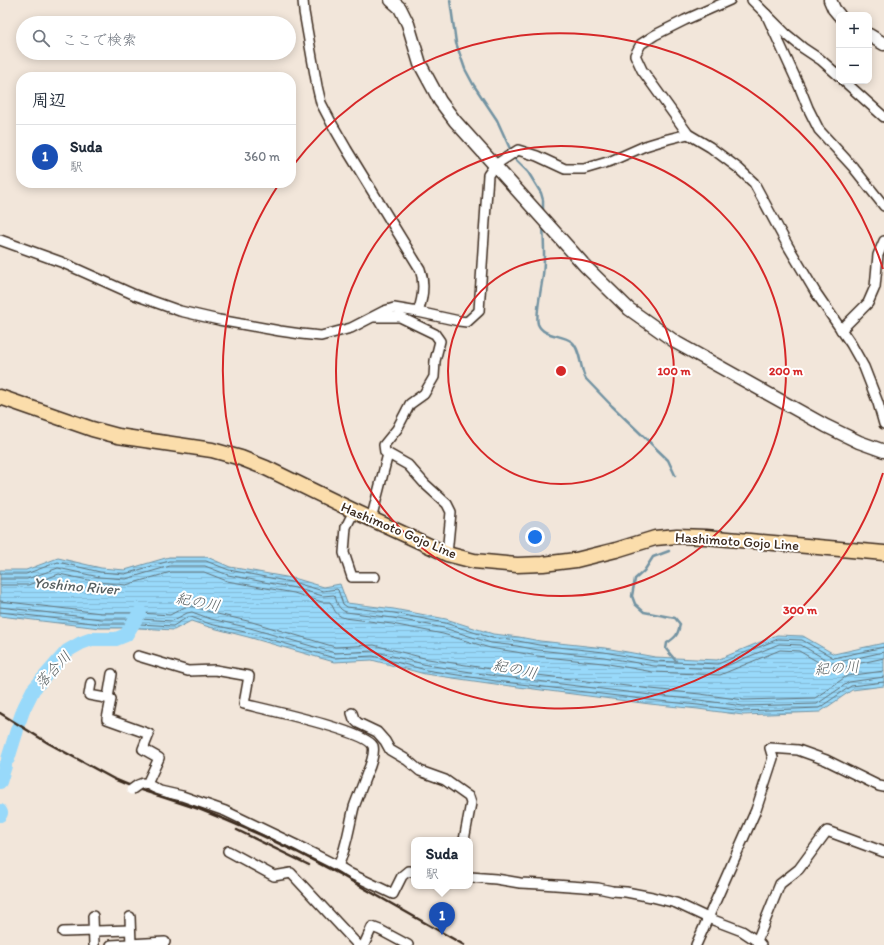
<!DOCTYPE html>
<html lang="ja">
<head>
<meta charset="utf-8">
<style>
  :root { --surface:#fff; --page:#f6f6f7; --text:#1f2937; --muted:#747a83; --line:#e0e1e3; --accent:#0f766e }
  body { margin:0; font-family:Itim,"Klee One",sans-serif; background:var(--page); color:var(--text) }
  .controls { position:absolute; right:12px; top:12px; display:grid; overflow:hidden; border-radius:8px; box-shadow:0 2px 10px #0003 }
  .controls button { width:36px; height:36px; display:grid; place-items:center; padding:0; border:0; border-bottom:1px solid var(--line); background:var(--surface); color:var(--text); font:20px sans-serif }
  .you { position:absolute; left:535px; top:537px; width:14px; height:14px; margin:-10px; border:3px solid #fff; border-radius:50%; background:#1a73e8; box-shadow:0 0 0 6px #1a73e833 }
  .badge { display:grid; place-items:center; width:26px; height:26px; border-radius:50%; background:var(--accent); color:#fff; font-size:13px; font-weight:700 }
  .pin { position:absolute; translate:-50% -33px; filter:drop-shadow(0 1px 2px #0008) }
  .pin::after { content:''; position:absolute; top:21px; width:14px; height:12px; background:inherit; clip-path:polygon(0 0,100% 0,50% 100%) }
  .popup { position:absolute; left:411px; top:837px; width:62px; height:52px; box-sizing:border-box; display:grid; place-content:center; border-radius:8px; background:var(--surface); filter:drop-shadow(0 1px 3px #0005); font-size:13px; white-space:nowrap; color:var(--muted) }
  .popup b { font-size:15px; color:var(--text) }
  .popup::after { content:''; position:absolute; left:50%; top:100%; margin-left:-8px; border:8px solid transparent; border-top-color:var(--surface) }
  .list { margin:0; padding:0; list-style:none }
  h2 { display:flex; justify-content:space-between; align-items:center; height:52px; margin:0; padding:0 16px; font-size:17px }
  h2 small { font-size:13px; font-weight:400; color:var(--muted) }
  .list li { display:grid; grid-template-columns:26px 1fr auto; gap:12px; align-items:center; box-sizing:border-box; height:64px; padding:0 16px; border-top:1px solid var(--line) }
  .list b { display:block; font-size:15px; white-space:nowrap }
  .list p { margin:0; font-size:13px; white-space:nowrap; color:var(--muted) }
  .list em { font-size:13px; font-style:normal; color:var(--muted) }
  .icon { flex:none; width:22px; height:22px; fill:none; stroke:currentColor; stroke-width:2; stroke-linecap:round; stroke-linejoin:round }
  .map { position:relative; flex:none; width:884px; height:945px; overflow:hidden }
  .search { position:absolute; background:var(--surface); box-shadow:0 2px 10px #0003; left:16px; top:16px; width:280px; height:44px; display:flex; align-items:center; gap:10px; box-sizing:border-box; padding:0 14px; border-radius:22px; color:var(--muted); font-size:15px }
  .panel { position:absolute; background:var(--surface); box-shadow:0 2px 10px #0003; left:16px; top:72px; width:280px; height:116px; border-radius:16px }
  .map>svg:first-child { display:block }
  .water { fill:url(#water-rules); stroke:#7393a2 }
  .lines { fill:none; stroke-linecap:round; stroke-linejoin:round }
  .shore { stroke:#607076; stroke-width:1 }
  .stream { stroke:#7393a2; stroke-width:2.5 }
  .river { stroke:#98d9fa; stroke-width:14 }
  .street-casing { stroke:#3b2a1e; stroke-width:12 }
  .secondary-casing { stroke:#3b2a1e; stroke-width:15 }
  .primary-casing { stroke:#3b2a1e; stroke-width:17 }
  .street { stroke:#fff; stroke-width:9 }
  .secondary { stroke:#fff; stroke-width:12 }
  .primary { stroke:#fbddab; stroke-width:14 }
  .rail { stroke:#3b2a1e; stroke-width:2.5 }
  .street-bridge-casing { stroke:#3b2a1e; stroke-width:12; stroke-linecap:butt }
  .street-bridge { stroke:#fff; stroke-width:9 }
  .ring { fill:none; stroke:#d62828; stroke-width:2 }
  .labels { text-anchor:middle; stroke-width:4; stroke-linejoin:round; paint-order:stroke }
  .street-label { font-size:14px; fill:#3b2a1e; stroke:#fff }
  .water-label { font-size:15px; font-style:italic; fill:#575f60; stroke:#fff }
  .centre { fill:#d62828; stroke:#fff; stroke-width:2 }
  .ring-label { font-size:12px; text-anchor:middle; font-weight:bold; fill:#d62828; stroke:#fff; stroke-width:4; stroke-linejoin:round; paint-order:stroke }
</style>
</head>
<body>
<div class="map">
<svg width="884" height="945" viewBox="0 0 884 945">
  <defs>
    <pattern id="water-rules" width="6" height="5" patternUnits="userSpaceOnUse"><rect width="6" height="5" fill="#98d9fa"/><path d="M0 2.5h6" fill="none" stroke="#84bad6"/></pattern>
  </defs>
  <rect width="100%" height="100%" fill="#f2e6da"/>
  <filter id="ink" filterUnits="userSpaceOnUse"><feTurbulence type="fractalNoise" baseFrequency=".025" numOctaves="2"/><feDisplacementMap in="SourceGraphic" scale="8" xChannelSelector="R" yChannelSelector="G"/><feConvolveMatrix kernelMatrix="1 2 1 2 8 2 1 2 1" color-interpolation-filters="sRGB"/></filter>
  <g filter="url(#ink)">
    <path class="water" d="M169,557h38l23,10 67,12 27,8 16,-3 7,19 47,6 52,10 47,15 26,3 21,4 65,7 50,9 62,3 60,-25 26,1 31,18 50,-11v43l-32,4 -32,22 -77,3 -45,-6 -48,-5 -155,-20 -70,-10 -53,-14 -38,2 -86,-25 -39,-10 -18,-6 -17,9 -35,-2h-39l-100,-12v-46h26l32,-12 43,10 24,2z"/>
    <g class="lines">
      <g class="shore">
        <path d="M0,574h26l32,-12 42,10 25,2 44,-13h37l23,9 67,13 27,8 14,-2 1,1 5,14 4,3 47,6 51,10 47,15 26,3 21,4 65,7 50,9 64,3 60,-25 24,1 32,18 50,-11"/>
        <path d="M0,579h27l31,-11 41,9 27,2 44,-13h35l23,9 67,13 28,8 11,-1 1,1c2,7 3,13 11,16l47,6 51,10 47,15 26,3 21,4 66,7 50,9 65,3 60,-25 22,1 29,17 4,1 50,-11"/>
        <path d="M0,585h28l31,-11 39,8 28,3 45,-13h33l23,9 67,12 28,9h8c5,7 4,13 15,16l47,6 51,10 47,14 26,4 21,4 66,7 50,9 67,3 60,-25 19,1 28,16 7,2 50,-11"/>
        <path d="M0,601l101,12h39l30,2 15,-8 7,-1 21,7 39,9 83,25 39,-2 54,14 69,11 154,19 49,5 44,6 71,-2 32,-22 37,-5"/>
        <path d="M0,607l101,12h39l32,2 15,-8 5,-1 19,7 39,9 85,25 38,-2 54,14 69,11 155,19 48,5 44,6 74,-2 32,-22 35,-5"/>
        <path d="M0,612l101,12h39l33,2 15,-9h3l19,7 39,9 85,25 39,-2 53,14 70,11 154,19 48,5 45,6 76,-3 32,-22 33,-4"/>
      </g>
      <g class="stream">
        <path d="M450,0l6,43 9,26 8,15 24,36 14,31"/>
        <path d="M513,156l1,2 14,14 13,21 2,7v13"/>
        <path d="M543,226c1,16 2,33 0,49 -1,11 -8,40 -5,49 5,13 24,10 34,18 9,8 8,28 14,37l26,27 56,54 7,15"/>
        <path d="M669,551l-16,6 -9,14 -9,8 -3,17 3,8 9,8 31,6 5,6c-2,11 -4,13 -13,19l-1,6 10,12"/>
      </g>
      <g class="river">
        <path d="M19,722l5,-14 9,-18 13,-15 21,-24 14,-8 11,-4h24l10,-4 14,-23"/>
        <path d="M8,759l9,-29"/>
        <path d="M0,782l5,-16"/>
        <path d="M0,811l1,2 -1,2"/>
      </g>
      <g class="street-casing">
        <g id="street">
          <path d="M303,0l1,12 13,74 4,17 11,21 15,26 73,119c5,14 3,29 -2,43"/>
          <path d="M730,0l-45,20 -30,15 -14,9 -6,11 7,15 46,64 22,13 28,21 16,15 34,63 28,47 35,51 13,23 14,36 6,21"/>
          <path d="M752,0l34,34 17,14 18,12 18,16"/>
          <path d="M766,14l34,74 8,20 11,22 34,37 31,39"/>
          <path d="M844,81l40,36"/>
          <path d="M0,240l61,22 74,33 45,16 39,9 61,11 21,3 20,2 30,-8 33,-17 10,-3 24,4 41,9 8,1 12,-11 9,-136 7,-10 23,-15 19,6 28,13h19l27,-8 34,-15 23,-7 20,-5"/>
          <path d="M375,317h25l35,17 5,7 -5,20 -1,16 -10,17 -14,10 -13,25 -13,16 1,7 23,13 17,19 22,20 4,8 -4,42"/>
          <path d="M841,330l27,-27 7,-16 3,-32 6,-14"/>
          <path d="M354,511l-8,16 -2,26 8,24h23"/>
          <path d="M371,520l17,-66"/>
          <path d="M138,656l50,15 27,-1 34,6 -5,28c20,5 122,27 129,42 2,7 -3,21 -6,27 -4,11 -9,23 -13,34 -5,20 -7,40 -16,59"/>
          <path d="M91,683l-2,12 22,4 -4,20 42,15 -6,15 16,9 -12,26"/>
          <path d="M108,698l4,-24"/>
          <path d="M352,713l2,6 4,4 19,9 8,9 5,9 17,10 13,11 25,9 24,17 2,6 -7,37"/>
          <path d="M138,785l5,-2 4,1 13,7 22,5 43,15 71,34 42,21 13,8 42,20 9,-18 6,-5 6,1"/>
          <path d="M228,851l46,25 17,-3 67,72"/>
          <path d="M470,877l26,2 24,4 21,1 57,4 14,3 14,1 26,5 24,6 32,15 34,13 15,10 4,4"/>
          <path d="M93,916l1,29"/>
          <path d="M130,917l1,28"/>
          <path d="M63,932l67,-2"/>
          <path d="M757,941l23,-57 19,-15 28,-38 57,21"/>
          <path d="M111,945l54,-3"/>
          <path d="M364,945l8,-18 8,3 28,15"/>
          <path d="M696,945l60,-135 17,-52 -3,-10 28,2 28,10 53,26 5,1"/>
        </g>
      </g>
      <g class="secondary-casing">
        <g id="secondary">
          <path d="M391,0l9,8 8,16 12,40 20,37 15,20 131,146 43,42 48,34 149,83 33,16 25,9"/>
          <path d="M830,0l4,9 5,6"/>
          <path d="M869,35l15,9"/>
        </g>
      </g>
      <g class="primary-casing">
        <path id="primary" d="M0,397l92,32 26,7 94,14 29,8 25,10 88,43 93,43 27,7 43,4 26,-1 33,-4 40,-10 39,-12 22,-2 29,1 178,16"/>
      </g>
      <use href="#street" class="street"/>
      <use href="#secondary" class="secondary"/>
      <use href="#primary" class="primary"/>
      <g class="rail">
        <path d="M0,713l48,30 66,36 24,10 61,20 27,11 35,15 36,17 42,22 125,71"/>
        <path d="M237,830l72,35"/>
      </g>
      <g class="street-bridge-casing">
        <path id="street-bridge" d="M131,790l7,-5"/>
      </g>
      <use href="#street-bridge" class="street-bridge"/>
    </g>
  </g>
  <g class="ring">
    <circle cx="561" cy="371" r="113"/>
    <circle cx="561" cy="371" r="225"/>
    <path d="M883 473A338 338 0 1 1 279 184M291 168A338 338 0 0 1 883 269"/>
  </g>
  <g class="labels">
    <g class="street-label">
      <text transform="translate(399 530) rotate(23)" y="5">Hashimoto Gojo Line</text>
      <text transform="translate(737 541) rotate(4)" y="5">Hashimoto Gojo Line</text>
    </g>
    <g class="water-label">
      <text transform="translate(76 586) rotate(5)" y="5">Yoshino River</text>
      <text transform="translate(198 602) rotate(11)" y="5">紀の川</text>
      <text transform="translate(837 668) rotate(-3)" y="5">紀の川</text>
      <text transform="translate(515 669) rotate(12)" y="5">紀の川</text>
      <text transform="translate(53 670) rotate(-47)" y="5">落合川</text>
    </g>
  </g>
  <circle cx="561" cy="371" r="6" class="centre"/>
  <g class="ring-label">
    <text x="674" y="375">100 m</text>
    <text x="786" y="375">200 m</text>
    <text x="800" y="614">300 m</text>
  </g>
</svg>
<div class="controls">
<button>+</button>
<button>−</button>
</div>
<div class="you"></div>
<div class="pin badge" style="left:442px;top:935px;background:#1a4fb4">1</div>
<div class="popup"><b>Suda</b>駅</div>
<div class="search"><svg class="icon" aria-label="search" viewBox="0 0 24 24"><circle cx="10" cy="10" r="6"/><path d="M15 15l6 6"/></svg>ここで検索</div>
<section class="panel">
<h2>周辺<small></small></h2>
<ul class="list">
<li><span class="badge" style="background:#1a4fb4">1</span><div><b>Suda</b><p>駅</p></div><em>360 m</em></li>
</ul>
</section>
</div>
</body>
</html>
